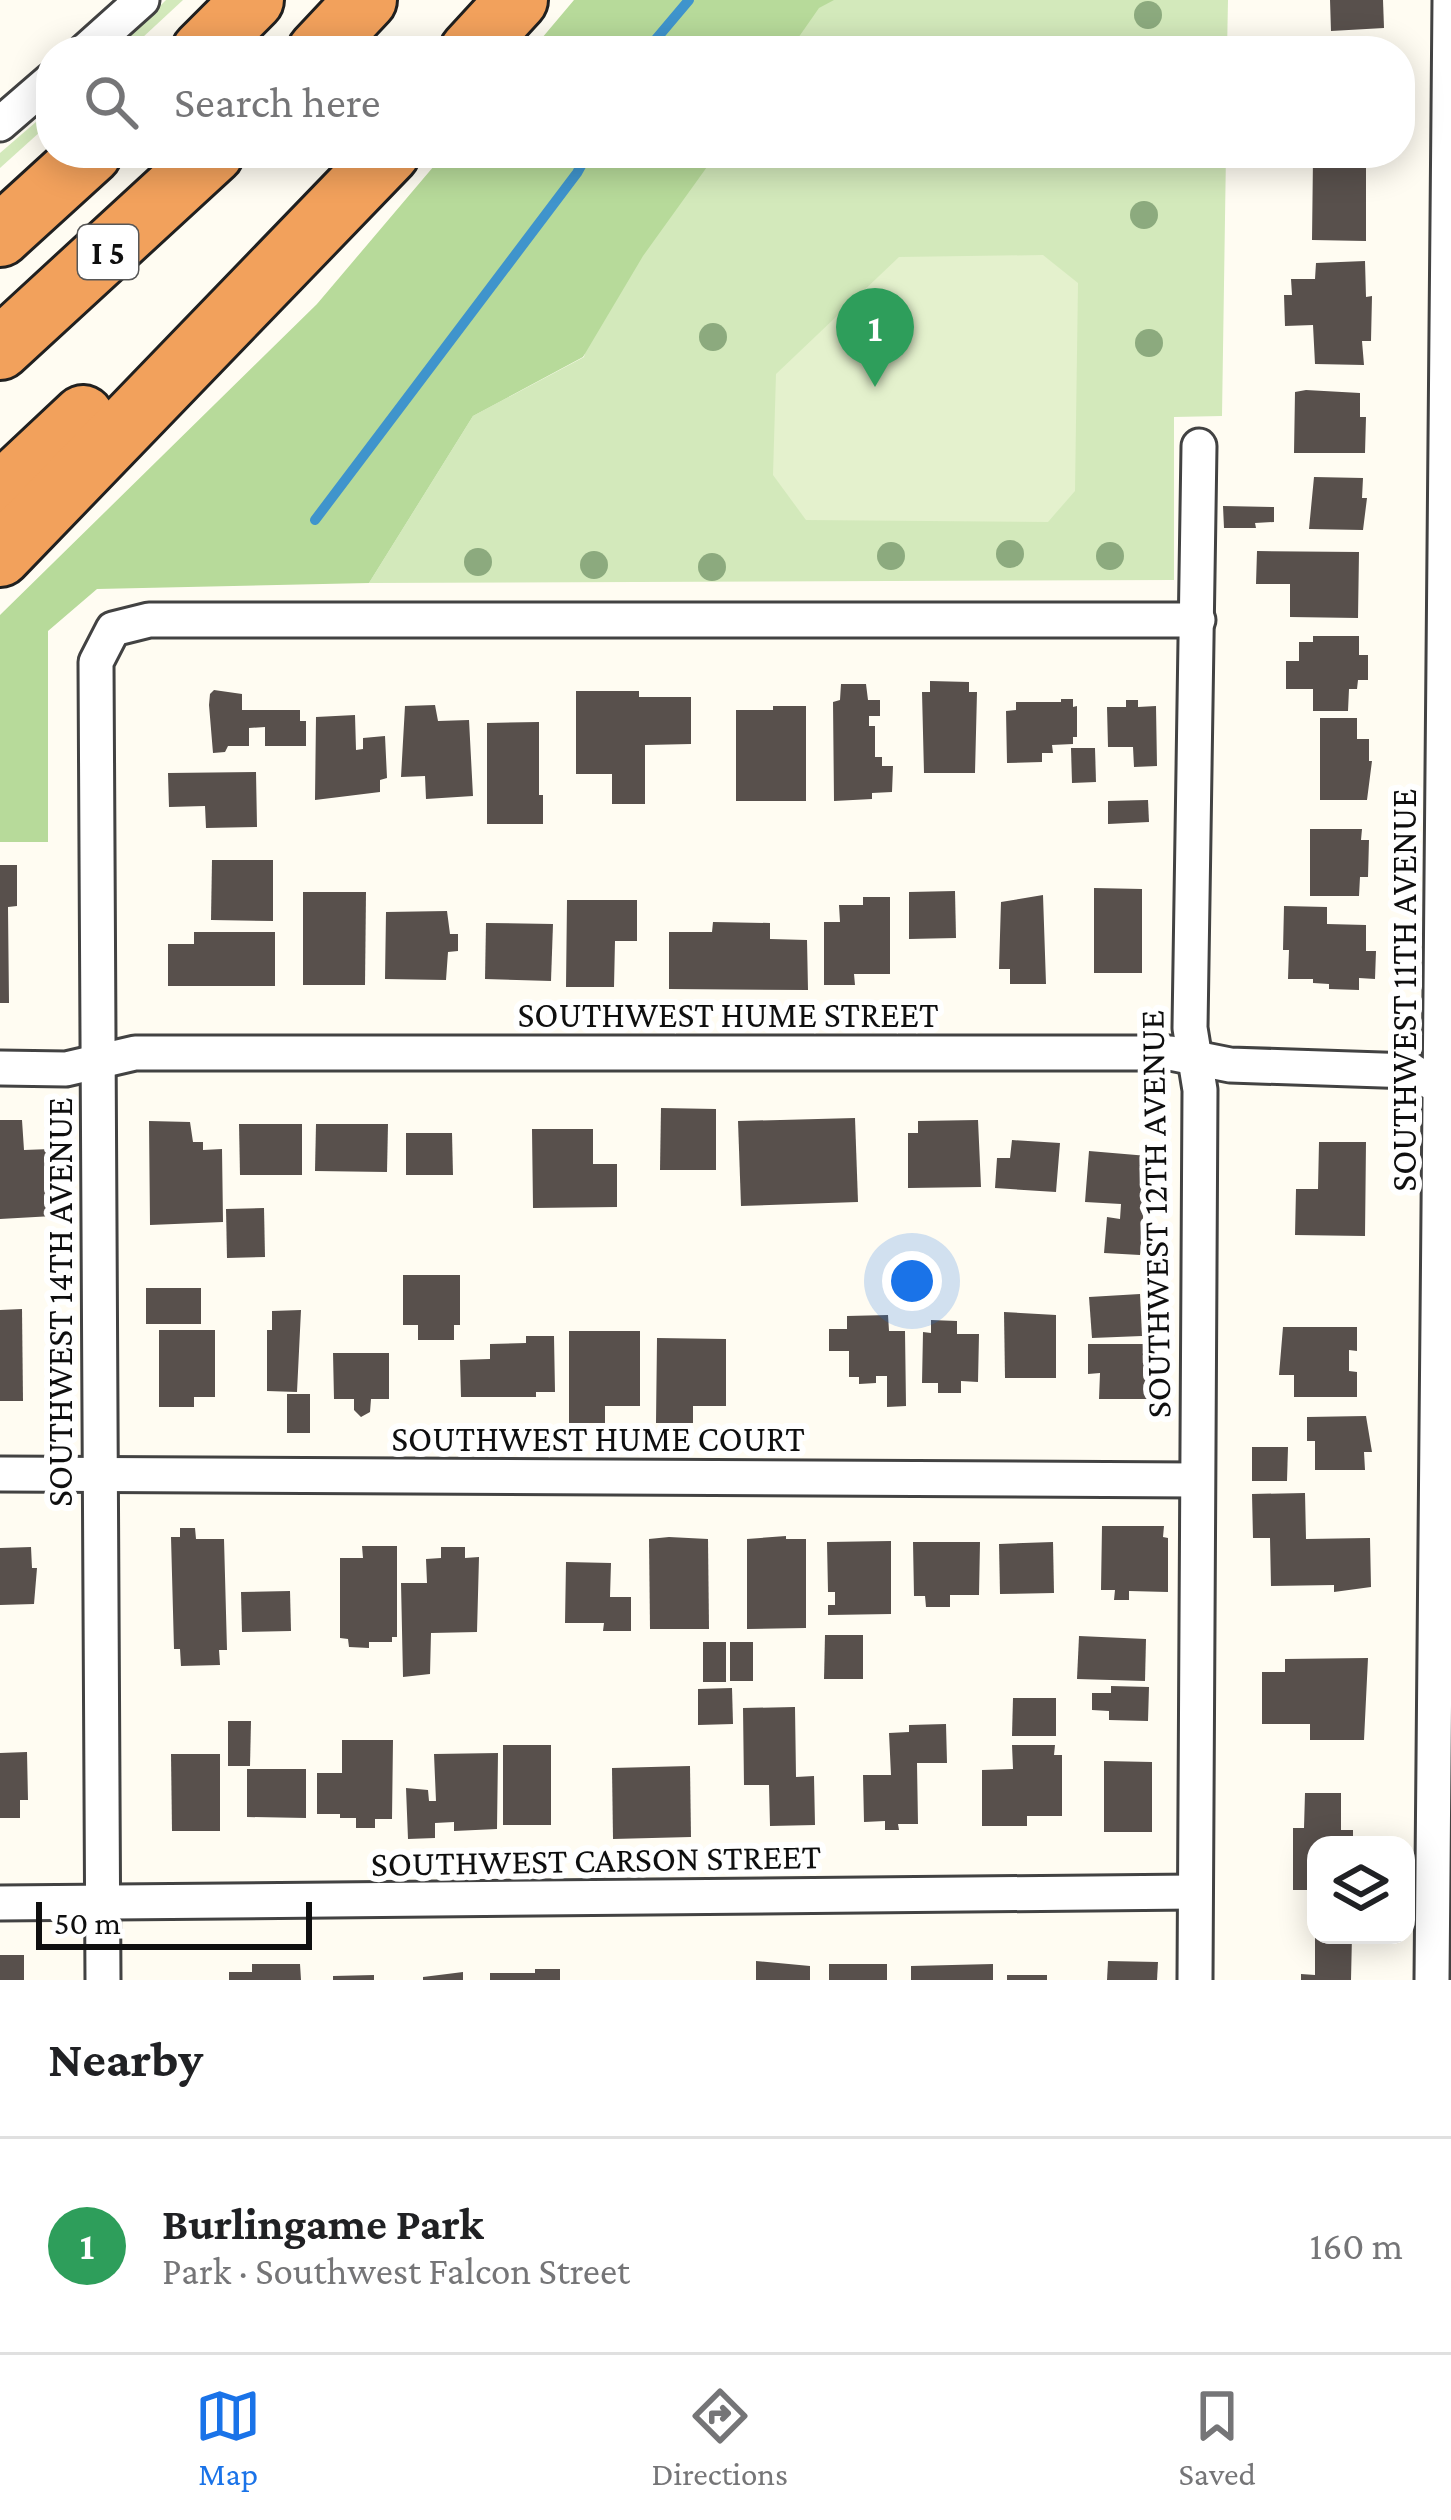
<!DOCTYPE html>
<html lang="en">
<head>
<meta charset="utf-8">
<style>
  :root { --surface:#fff; --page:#f6f6f6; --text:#202124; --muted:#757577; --line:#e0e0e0; --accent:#1a73e8 }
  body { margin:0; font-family:"Crimson Pro",serif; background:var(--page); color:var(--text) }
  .controls { position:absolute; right:36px; bottom:36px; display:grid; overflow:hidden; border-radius:24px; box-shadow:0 6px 30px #0003 }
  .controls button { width:108px; height:108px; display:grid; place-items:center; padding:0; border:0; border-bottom:3px solid var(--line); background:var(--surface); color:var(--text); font:60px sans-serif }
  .scale { position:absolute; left:36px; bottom:30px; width:276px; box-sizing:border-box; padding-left:12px; border:6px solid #0f0f0f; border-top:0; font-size:33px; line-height:42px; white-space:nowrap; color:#0f0f0f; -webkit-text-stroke:9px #fff; paint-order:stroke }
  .you { position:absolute; left:912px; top:1281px; width:42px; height:42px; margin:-30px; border:9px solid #fff; border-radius:50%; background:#1a73e8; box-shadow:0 0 0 18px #1a73e833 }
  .badge { display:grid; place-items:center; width:78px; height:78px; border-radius:50%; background:var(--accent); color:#fff; font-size:39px; font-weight:700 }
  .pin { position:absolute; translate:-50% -99px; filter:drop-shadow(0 3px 6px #0008) }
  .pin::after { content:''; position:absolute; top:63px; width:42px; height:36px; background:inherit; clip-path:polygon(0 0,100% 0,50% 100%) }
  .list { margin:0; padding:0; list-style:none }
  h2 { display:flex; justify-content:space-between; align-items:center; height:156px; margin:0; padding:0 48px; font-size:51px }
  h2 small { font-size:39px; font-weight:400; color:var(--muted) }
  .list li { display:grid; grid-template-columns:78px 1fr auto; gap:36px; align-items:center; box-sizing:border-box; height:216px; padding:0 48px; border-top:3px solid var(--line) }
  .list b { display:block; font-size:45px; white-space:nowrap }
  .list p { margin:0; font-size:39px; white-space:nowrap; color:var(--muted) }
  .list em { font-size:39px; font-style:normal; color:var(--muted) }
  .icon { flex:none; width:66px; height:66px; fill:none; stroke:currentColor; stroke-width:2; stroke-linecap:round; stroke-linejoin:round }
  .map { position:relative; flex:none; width:1451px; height:1980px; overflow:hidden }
  .search { position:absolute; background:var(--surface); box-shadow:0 6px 30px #0003; left:36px; right:36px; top:36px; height:132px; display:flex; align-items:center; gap:30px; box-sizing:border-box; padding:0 42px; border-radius:48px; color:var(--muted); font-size:45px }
  .sheet { height:372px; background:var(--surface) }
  nav { display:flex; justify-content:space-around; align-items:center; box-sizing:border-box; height:168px; border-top:3px solid var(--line); background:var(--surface); font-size:33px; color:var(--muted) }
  nav a { display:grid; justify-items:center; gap:6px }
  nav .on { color:var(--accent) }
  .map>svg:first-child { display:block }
  .green { fill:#d3e9bb }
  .forest { fill:#b7da9a }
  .pitch { fill:#e4f1cd }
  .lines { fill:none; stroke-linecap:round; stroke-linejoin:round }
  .stream { stroke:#3f94cc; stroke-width:10 }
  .building { fill:#58504c }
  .minor-casing { stroke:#424242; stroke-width:39 }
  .motorway-casing { stroke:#202020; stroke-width:66 }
  .minor { stroke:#fff; stroke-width:33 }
  .motorway { stroke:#f2a15c; stroke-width:60 }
  .tree { fill:#8caa7e }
  .labels { text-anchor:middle; stroke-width:12; stroke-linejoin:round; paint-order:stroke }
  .shield { fill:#fff; stroke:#575757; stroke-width:3 }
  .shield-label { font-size:33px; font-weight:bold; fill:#0f0f0f }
  .street-label { font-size:36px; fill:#0f0f0f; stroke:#fff }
</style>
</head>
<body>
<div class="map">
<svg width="1451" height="1980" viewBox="0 0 1451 1980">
  <rect width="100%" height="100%" fill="#fffcf2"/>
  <g class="green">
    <path d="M166,0h17l-55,51h-13z"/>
    <path d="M739,0h489l-1,51h-525z"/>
    <path d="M51,109v13l-51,46v-15z"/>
    <path d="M628,153h598l-4,263 -48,1v163l-805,3 104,-167 111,-59z"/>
  </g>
  <g class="forest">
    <path d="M574,0h260l-15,8 -30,43h-258z"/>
    <path d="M445,153h272l-74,103 -60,101 -110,59 -104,167 -272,6 -49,42v211h-48v-227l317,-311z"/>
  </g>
  <path class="pitch" d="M1043,255l35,28 -3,208 -27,31 -242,-2 -33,-45 3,-101 123,-117z"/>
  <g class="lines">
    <g class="stream">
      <path d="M646,51l43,-51"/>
      <path d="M315,520l262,-347 11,-20"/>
    </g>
  </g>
  <g class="building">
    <path d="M1330,0h53l1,28 -53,3z"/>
    <rect x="1302" y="42" width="65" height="9"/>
    <path d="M1310,153l56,2v86l-54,-1 1,-82z"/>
    <path d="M1365,261l1,36 6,-1 -1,45h-9l2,24 -49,-1 -2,-39 -28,1 -1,-31h8l-1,-16h24l1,-16z"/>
    <path d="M1306,390l54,3v24h6l-1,36h-71l1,-61z"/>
    <path d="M1314,477l49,1 -1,20h5l-4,32 -54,-1z"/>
    <path d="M1223,506l51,1v15l-19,1 1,5h-32z"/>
    <path d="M1257,551l102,1 -1,66 -68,-1v-33h-34z"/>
    <path d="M1313,636h46v19h9v25h-10l-1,9h-8l-1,22h-35v-22h-27v-28h13v-19h14z"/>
    <path d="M930,681l39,1v10h8l-2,81h-51l-2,-81h8z"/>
    <path d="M841,684h25l2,16h12v16h-11v10h6v31h7v9h11l-1,26 -20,1v6l-38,2 -1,-99 7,-2z"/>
    <path d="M214,690l28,4v16h58v11h6v25h-41v-19l-16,1v18h-21l-3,6 -12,1 -4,-48 1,-11z"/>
    <path d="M576,691h63v6h52v47l-46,1v59h-33v-30h-36z"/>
    <path d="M1061,699h12v8l4,-1v31h-4v7l-21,1 1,8h-11v9l-35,1 -1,-52 10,-1v-8h45z"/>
    <path d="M1126,700h12v7l18,-1 1,60 -23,1 -1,-20h-25l-1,-40h19z"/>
    <path d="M435,705l3,16 31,-1 4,76 -47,3 -1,-23 -24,1 4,-71z"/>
    <path d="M773,706h33v95h-70v-91h37z"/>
    <path d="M355,715l1,35 7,-1v-11l22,-2 2,42 -7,2v12l-65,8 1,-83z"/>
    <path d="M1320,718h37v21h12v22h3l-5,39h-47z"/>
    <path d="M539,722v73h4v29h-56v-101z"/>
    <path d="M1071,748h24l1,34 -24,1z"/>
    <path d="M256,772l1,55 -51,1 -1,-22 -36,1 -1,-34z"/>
    <path d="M1148,800l1,22 -41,2v-23z"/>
    <path d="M1310,829h52l-1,11h8l-1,37h-8l-1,19h-49z"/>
    <path d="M212,860h61v61l-62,-1z"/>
    <path d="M0,865h17v41l-9,1 1,96h-9z"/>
    <path d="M1094,888l48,1v84h-48z"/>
    <path d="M955,891l1,47 -47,1v-47z"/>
    <path d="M303,892h63l-1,93h-62z"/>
    <path d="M1043,895l3,89h-36v-15h-11l2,-67z"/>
    <path d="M863,897h27v77h-36l1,11h-31v-63h16l-1,-17h24z"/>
    <path d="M567,900h70v41h-22l-1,46h-48z"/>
    <path d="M1284,906l43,1v17l39,1v26h10l-1,28 -16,-1v12l-30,-1v-5l-16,-1v-4h-25l1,-29h-6z"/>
    <path d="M447,911l3,23h8v17l-10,1 -2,28 -61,-1 1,-67z"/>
    <path d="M713,922l57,1v16l37,1 1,50 -139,-1v-57h43z"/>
    <path d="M486,923l67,1 -2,57 -66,-2z"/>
    <path d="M194,932h81v54h-107v-42h26z"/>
    <path d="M661,1108l55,1v61h-56z"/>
    <path d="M855,1118l3,84 -117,4 -3,-85z"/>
    <path d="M0,1120h22l2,30 27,-1 2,67 -53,3z"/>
    <path d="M978,1120l3,67 -73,1v-55h10v-12z"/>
    <path d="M149,1121l41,1 3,20h10v8l19,-1 1,73 -73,3z"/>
    <path d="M239,1124h63v51h-62z"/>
    <path d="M316,1124h72l-1,48 -72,-1z"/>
    <path d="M532,1129h61v35h24v43l-84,1z"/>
    <path d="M406,1133h46l1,42h-47z"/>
    <path d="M1012,1140l48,3 -4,49 -61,-4 2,-30h13z"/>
    <path d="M1319,1142h47l-1,94 -70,-1 1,-46h22z"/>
    <path d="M1089,1151l59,5 -8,99 -36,-2 3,-36 13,2 1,-15 -36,-2z"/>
    <path d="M264,1208l1,49 -38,1 -1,-49z"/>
    <path d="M403,1275h57v50h-6v15h-36v-15h-15z"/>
    <rect x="146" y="1288" width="55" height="36"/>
    <path d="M1140,1294l2,42 -50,2 -3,-41z"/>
    <path d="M22,1309l1,92h-23v-91z"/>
    <path d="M301,1310l-4,82 -30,-1v-61h5v-19z"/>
    <path d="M1004,1312l52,3v63h-51z"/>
    <path d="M888,1315l1,16h16l1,75 -19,1v-31h-11v7l-17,1v-7h-10v-26h-20v-22h18v-13z"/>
    <path d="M931,1320l26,1v13h22l-1,48 -17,-1v12h-23v-10h-16l1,-51 8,1z"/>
    <path d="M1283,1327h74v24l-8,-1v21l8,1v25h-63v-22h-15z"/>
    <path d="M159,1330h56v67h-21v10h-35z"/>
    <path d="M569,1331h71v75h-35v17h-36z"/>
    <path d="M526,1336h28l1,56h-19v5h-75l-1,-37 30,-1v-15l36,-1z"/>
    <path d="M657,1338l69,1v67h-33v17h-37z"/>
    <path d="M1088,1344h63l1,55h-53l1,-26 -12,1z"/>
    <path d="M333,1353h56v46h-18l-1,13 -9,5 -7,-7v-11h-20z"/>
    <rect x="287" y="1394" width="23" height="39"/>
    <path d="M1366,1416l6,36h-8l1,18h-50v-29h-8v-24z"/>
    <path d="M1252,1447h36l-1,34h-35z"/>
    <path d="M1305,1493l1,46 64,-1 1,49 -37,5v-7l-63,1 -1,-48h-17l-1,-44z"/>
    <path d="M1102,1526h62l-1,11 5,1v54l-39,-1v9h-15l1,-10h-14z"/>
    <path d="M180,1528h15l1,11h28l3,111h-8l1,15 -39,1 -1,-17h-6l-3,-112h9z"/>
    <path d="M786,1536v3h20v89l-59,1v-90z"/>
    <path d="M669,1537l39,2 1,90h-59l-1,-90z"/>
    <path d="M891,1541v73l-63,1v-10h7v-13h-7l-1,-50z"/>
    <path d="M913,1542h67l-1,53h-29v12h-24l-1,-11h-11z"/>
    <path d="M1053,1542l1,51 -54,1 -1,-50z"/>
    <path d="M362,1546h35v91h-5v5h-23v6l-20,-1 -1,-8 -8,-1v-80h23z"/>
    <path d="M31,1547l1,21h5l-3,36 -34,1v-57z"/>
    <path d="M441,1547h24v11l14,-1 -2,75 -46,1 -1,41 -27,3 -2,-94h26l-1,-24 15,-1z"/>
    <path d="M566,1562l45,1 -1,34h21v34h-28l1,-8h-39z"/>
    <path d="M290,1591l1,40 -49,1 -1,-40z"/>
    <path d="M825,1635h38v44h-39z"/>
    <path d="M1079,1636l67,3 -1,42 -68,-2z"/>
    <rect x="703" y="1642" width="23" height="40"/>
    <rect x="730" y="1642" width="23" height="39"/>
    <path d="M1368,1658l-4,82h-54v-16h-48v-52h23v-13z"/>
    <path d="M1111,1686l38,1 -1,34 -39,-1v-9l-17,-1v-17h19z"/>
    <path d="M732,1688l1,36 -35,1v-36z"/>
    <path d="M1013,1698h43v38h-44z"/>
    <path d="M795,1707l1,70 18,-1 1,49 -45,1 -1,-41h-25l-1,-77z"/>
    <path d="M228,1721h23l-1,45h-22z"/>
    <path d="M946,1724l1,39h-30l1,61h-20l1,6h-14v-9l-21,1 -1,-47h28l-2,-42 20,-1v-7z"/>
    <path d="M342,1740h51l-1,79h-17v9h-19v-10h-16v-4h-23v-41h25z"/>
    <rect x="503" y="1745" width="48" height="80"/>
    <path d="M1012,1745h43l-1,10h8v61h-35v10h-45v-56l31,-1z"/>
    <path d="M27,1752l1,48h-8v18h-20v-65z"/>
    <path d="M498,1753l-1,76 -43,2v-9l-19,1v15l-27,1 -2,-51 22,2 1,11h7l-2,-47z"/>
    <path d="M171,1754h49v77h-48z"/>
    <path d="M1104,1761l48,1v70h-48z"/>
    <path d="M690,1766l1,71 -78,2 -1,-71z"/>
    <path d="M247,1769h59v49l-59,-1z"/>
    <path d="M1305,1793h36v37h12v15h-37v45h-23v-62h11z"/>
    <path d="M1315,1935h37l-1,45h-50v-6l14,1z"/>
    <rect x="0" y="1955" width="24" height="25"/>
    <path d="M756,1961l54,5v14h-54z"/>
    <path d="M1108,1961l50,1 -1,18h-50z"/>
    <path d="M252,1964h48l1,16h-72v-8h23z"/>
    <rect x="829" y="1964" width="58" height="16"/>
    <path d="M993,1964v16h-82v-14z"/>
    <path d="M535,1969h25v11h-70v-7h45z"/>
    <path d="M463,1972v8h-40v-3z"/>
    <path d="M374,1975v5h-41v-4z"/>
    <rect x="1007" y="1975" width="40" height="5"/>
  </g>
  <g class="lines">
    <g class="minor-casing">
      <g id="minor">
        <path d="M85,51l57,-51"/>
        <path d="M0,124l51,-44"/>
        <path d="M0,1068l66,1 69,-16h1035l60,12 182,6 39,23"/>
        <path d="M0,1474l1195,6"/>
        <path d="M0,1903l1194,-11"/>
        <path d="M103,1980l-7,-1318 17,-33 36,-9h1049"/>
        <path d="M1195,1980l5,-890 -10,-62 9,-582"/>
        <path d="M1432,1980l18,-1980"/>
      </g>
    </g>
    <g class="motorway-casing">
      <g id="motorway">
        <path d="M202,51l51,-51"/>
        <path d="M318,51l48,-51"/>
        <path d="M470,51l47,-51"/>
        <path d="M0,236l91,-83"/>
        <path d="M0,349l213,-196"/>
        <path d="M0,494l83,-78"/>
        <path d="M0,556l389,-403"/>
      </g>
    </g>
    <use href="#minor" class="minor"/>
    <use href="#motorway" class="motorway"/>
  </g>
  <g class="tree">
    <circle cx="1148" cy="15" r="14"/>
    <circle cx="1144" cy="215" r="14"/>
    <circle cx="713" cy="337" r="14"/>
    <circle cx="1149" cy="343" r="14"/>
    <circle cx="1010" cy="554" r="14"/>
    <circle cx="891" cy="556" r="14"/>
    <circle cx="1110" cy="556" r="14"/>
    <circle cx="478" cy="562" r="14"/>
    <circle cx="594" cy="565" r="14"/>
    <circle cx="712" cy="567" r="14"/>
  </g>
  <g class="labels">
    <rect class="shield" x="78" y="225" width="60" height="54" rx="9"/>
    <g class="shield-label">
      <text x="108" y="264">I 5</text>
    </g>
    <g class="street-label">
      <text transform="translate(1403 990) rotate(-90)" y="13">SOUTHWEST 11TH AVENUE</text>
      <text x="728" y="1027">SOUTHWEST HUME STREET</text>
      <text transform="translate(1154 1214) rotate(-91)" y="13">SOUTHWEST 12TH AVENUE</text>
      <text transform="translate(59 1302) rotate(-90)" y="13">SOUTHWEST 14TH AVENUE</text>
      <text x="598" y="1451">SOUTHWEST HUME COURT</text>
      <text transform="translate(596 1859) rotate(-1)" y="13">SOUTHWEST CARSON STREET</text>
    </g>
  </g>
</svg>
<div class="controls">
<button><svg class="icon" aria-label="layers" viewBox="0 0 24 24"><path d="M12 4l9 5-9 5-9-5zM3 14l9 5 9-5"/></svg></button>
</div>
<div class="scale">50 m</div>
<div class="you"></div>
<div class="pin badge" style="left:875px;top:387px;background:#2e9e5b">1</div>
<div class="search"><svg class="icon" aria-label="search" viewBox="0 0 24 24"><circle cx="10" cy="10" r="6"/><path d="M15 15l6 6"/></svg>Search here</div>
</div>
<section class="sheet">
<h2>Nearby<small></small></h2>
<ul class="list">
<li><span class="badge" style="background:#2e9e5b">1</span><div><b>Burlingame Park</b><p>Park · Southwest Falcon Street</p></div><em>160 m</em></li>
</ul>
</section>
<nav>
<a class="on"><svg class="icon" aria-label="map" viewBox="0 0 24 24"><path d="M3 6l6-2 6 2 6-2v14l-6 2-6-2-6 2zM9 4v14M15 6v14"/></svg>Map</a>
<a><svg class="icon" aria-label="directions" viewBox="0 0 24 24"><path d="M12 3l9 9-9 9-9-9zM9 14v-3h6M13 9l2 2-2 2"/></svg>Directions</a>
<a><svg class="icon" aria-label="saved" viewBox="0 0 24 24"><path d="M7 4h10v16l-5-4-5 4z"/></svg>Saved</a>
</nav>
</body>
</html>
